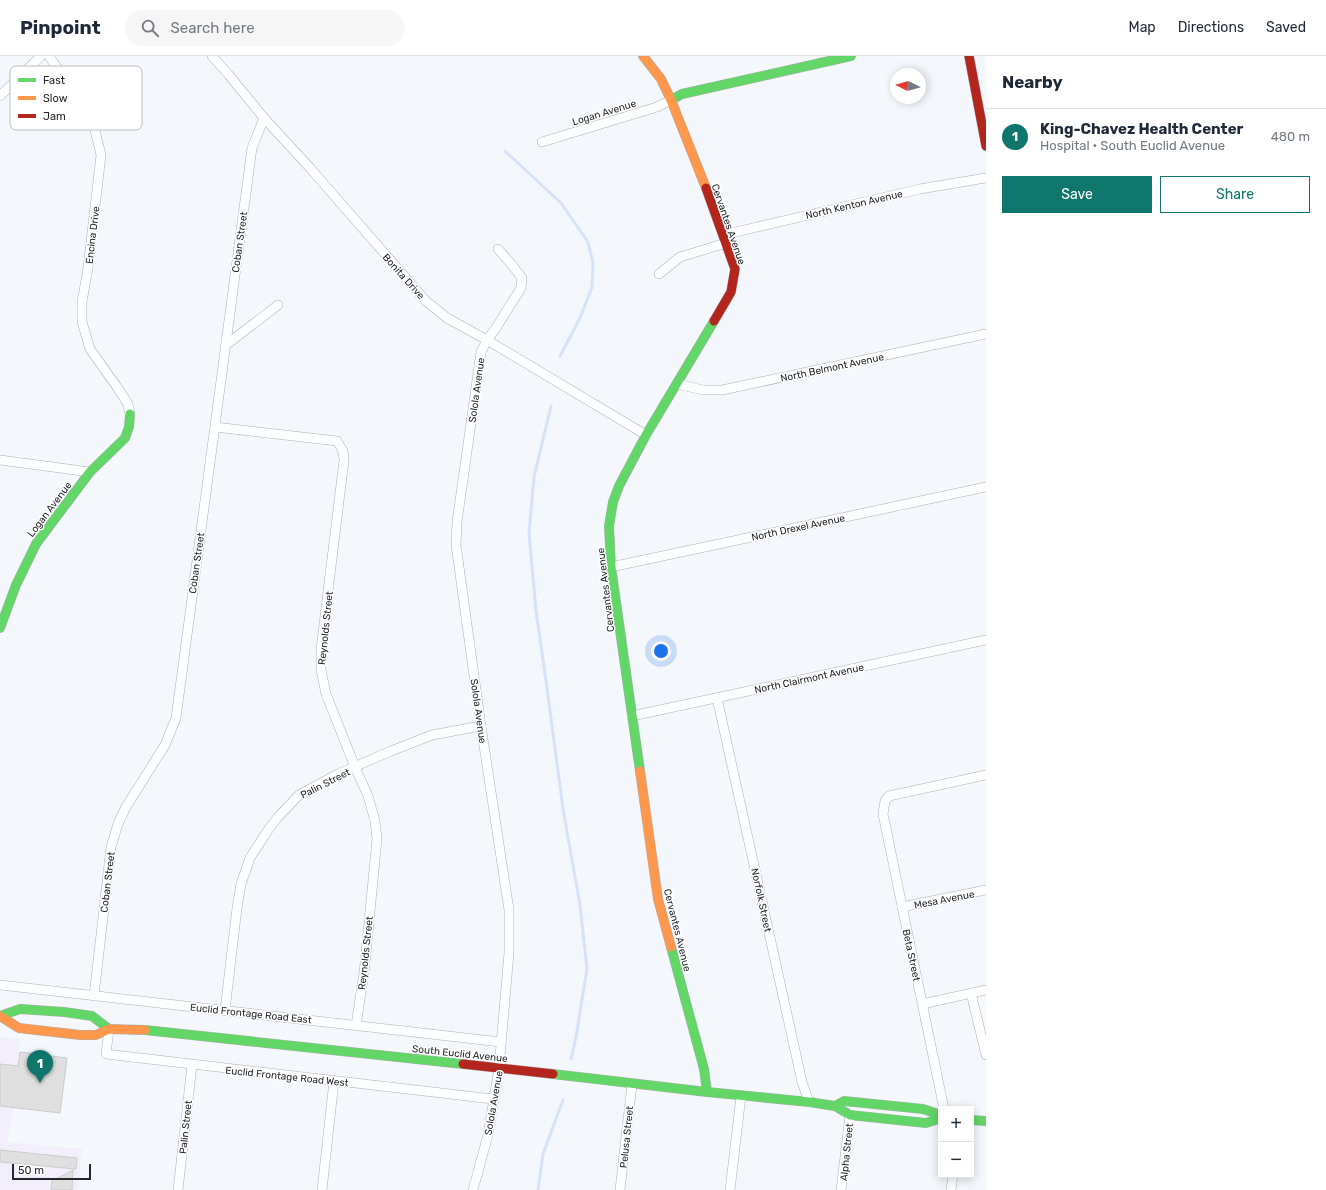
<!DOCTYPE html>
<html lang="en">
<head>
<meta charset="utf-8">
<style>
  :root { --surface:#fff; --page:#f6f6f7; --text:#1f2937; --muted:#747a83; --line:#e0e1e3; --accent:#0f766e }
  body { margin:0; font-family:Rubik,sans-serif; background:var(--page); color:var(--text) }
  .controls { position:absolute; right:12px; bottom:12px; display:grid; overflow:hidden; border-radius:0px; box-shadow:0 2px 10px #0003 }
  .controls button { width:36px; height:36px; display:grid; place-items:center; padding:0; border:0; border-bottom:1px solid var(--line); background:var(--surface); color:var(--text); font:20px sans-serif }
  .compass { position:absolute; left:890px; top:12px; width:36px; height:36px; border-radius:50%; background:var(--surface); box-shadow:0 2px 10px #0003; rotate:276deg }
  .scale { position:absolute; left:12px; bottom:10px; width:79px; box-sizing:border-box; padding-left:4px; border:2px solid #26272b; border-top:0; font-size:11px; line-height:14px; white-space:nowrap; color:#26272b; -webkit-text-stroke:3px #fff; paint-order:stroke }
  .you { position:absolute; left:661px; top:595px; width:14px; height:14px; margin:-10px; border:3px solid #fff; border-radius:50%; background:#1a73e8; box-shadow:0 0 0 6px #1a73e833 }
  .badge { display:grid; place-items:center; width:26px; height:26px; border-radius:50%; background:var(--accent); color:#fff; font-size:13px; font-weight:700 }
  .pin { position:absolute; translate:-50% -33px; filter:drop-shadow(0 1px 2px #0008) }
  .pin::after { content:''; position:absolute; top:21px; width:14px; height:12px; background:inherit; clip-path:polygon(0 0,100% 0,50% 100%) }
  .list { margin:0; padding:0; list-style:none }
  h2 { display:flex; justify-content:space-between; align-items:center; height:52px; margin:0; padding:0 16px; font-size:17px }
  h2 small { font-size:13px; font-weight:400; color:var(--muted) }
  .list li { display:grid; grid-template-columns:26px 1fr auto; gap:12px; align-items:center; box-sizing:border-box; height:56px; padding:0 16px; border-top:1px solid var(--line) }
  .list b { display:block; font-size:15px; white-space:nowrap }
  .list p { margin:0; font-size:13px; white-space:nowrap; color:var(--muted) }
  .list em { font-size:13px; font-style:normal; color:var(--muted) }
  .actions { display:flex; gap:8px; padding:12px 16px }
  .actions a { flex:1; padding:9px 0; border:1px solid var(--accent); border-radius:0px; text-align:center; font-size:14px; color:var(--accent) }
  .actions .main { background:var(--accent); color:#fff }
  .icon { flex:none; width:22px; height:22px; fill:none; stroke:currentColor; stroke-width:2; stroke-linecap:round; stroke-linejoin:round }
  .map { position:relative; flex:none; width:986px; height:1134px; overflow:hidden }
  header { display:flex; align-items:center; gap:24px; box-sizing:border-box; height:56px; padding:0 20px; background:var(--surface); border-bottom:1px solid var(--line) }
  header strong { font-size:19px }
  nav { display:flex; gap:22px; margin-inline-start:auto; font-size:14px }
  .search { width:280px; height:36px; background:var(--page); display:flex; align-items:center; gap:10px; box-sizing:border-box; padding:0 14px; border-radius:22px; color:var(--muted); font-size:15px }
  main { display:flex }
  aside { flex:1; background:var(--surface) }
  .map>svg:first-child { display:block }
  .commercial { fill:#f3eefb }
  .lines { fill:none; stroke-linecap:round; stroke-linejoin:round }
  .stream { stroke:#d6e3f8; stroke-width:3 }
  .building { fill:#dfdfe0; stroke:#cbcbcd }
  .street-casing { stroke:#aeb0b3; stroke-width:10 }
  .fast-casing { stroke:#aeb0b3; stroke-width:10 }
  .slow-casing { stroke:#aeb0b3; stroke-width:10 }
  .jam-casing { stroke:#aeb0b3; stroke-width:10 }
  .street { stroke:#fdfeff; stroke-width:9 }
  .fast { stroke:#63d668; stroke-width:9 }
  .slow { stroke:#ff974d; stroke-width:9 }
  .jam { stroke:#b3261e; stroke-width:9 }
  .labels { text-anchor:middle; stroke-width:3; stroke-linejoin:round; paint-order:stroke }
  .street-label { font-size:10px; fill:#26272b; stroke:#fff }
  .key { fill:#fff; stroke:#bebebf; stroke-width:1 }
  .key-label { font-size:11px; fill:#26272b }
</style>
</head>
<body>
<header>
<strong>Pinpoint</strong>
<div class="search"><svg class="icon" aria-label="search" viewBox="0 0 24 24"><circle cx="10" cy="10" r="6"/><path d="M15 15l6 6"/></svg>Search here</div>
<nav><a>Map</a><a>Directions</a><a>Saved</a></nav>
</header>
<main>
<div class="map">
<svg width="986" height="1134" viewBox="0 0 986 1134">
  <rect width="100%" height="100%" fill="#f4f7fc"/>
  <path class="commercial" d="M0,981l20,2 -6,69 -6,34 74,7 -4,41h-78z"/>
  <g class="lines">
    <g class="stream">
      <path d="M505,95l56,52 27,39 5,21 -1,24 -12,31 -20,38"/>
      <path d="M551,350l-17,71 -5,56 7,78 11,77 16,121 17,96 7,64 -11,68 -5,22"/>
      <path d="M538,1134l5,-36 20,-54"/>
    </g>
  </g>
  <g class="building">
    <path d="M20,996l47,6 -7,55 -60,-7v-42l18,2z"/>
    <path d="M0,1094l77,8 -1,11 -76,-7z"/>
    <path d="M73,1114l-1,20h-21l1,-9z"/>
  </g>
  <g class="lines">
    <g class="street-casing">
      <g id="street">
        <path d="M49,0l44,66 8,33 -13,113 -6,34v20l8,27 27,38 11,17 2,10"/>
        <path d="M212,0l16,18 36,44 46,50 116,133 21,17 40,22 159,95"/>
        <path d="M0,40l41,-40"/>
        <path d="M542,86l115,-35 14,-7"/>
        <path d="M723,179l197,-46 66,-11"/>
        <path d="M659,218l21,-17 46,-14"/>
        <path d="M226,289l52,-40"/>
        <path d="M677,328l26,6h19l264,-56"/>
        <path d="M215,371l122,14 6,10 1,9 -23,189v21l5,24 29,73 13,29 7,25 2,18 -13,134 -8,52"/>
        <path d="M0,404l90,12"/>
        <path d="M611,511l375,-80"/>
        <path d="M717,642l85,384 7,20"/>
        <path d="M632,660l354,-76"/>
        <path d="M902,851l84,-17"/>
        <path d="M0,929l501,57"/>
        <path d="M971,937l15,62"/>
        <path d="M94,940l17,-149 7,-23 8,-17 39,-62 11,-27 76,-570 12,-30"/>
        <path d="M922,948l64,-14"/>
        <path d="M225,954l12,-102 4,-24 9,-26 18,-28 10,-13 21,-22 39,-21 53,-23 41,-16 49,-9"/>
        <path d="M109,973l-3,25 387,45"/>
        <path d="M944,1053l-61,-295 2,-13 4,-5 97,-21"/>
        <path d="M178,1134l14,-125"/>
        <path d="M322,1134l12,-109"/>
        <path d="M473,1134l15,-55 11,-67 10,-115v-43l-28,-184 -25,-181 1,-23 24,-170 6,-12 9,-12 25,-40 1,-10 -10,-13 -14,-16"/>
        <path d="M620,1134l12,-106"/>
        <path d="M730,1134l11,-94"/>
        <path d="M841,1134l9,-75"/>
        <path d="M951,1134l2,-15"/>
      </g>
    </g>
    <g class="fast-casing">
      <g id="fast">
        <path d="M671,44l11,-6 169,-38"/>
        <path d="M0,572l16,-43 20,-41 54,-72 35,-34 4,-11 1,-13"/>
        <path d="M640,715l-29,-204 -2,-41 4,-24 6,-16 27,-51 68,-114"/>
        <path d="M671,891l33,122 3,23"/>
        <path d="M0,960l20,-7 44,3 28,4 17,13"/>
        <path d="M145,974l318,34"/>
        <path d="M553,1018l154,18 102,10 26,4 15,9 76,8 15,-5"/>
        <path d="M835,1050l9,-5 79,8 18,6"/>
        <path d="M971,1064l15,1"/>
      </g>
    </g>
    <g class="slow-casing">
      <g id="slow">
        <path d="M643,0l18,23 10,21 35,88"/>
        <path d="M640,715l18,128 13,48"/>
        <path d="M0,960l19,12 61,7h16l13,-6 36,1"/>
      </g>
    </g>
    <g class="jam-casing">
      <g id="jam">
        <path d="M969,0l17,90"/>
        <path d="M706,132l29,81 -4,23 -17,29"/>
        <path d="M463,1008l90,10"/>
      </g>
    </g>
    <use href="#street" class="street"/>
    <use href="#fast" class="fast"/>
    <use href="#slow" class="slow"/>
    <use href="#jam" class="jam"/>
  </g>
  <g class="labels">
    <g class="street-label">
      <text transform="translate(604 56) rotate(-17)" y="4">Logan Avenue</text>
      <text transform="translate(854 148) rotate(-13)" y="4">North Kenton Avenue</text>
      <text transform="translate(729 168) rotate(71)" y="4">Cervantes Avenue</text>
      <text transform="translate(92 179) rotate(-83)" y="4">Encina Drive</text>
      <text transform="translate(239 186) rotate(-82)" y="4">Coban Street</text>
      <text transform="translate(404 220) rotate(48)" y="4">Bonita Drive</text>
      <text transform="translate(832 311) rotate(-12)" y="4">North Belmont Avenue</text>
      <text transform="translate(476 334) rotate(-82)" y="4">Solola Avenue</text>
      <text transform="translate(49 453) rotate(-53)" y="4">Logan Avenue</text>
      <text transform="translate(798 471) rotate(-12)" y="4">North Drexel Avenue</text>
      <text transform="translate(196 507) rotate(-82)" y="4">Coban Street</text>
      <text transform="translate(605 534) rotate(-97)" y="4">Cervantes Avenue</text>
      <text transform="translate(325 572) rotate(-84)" y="4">Reynolds Street</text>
      <text transform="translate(809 622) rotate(-12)" y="4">North Clairmont Avenue</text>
      <text transform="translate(479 655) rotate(82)" y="4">Solola Avenue</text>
      <text transform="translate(325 727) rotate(-27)" y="4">Palin Street</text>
      <text transform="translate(107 826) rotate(-83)" y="4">Coban Street</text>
      <text transform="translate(944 843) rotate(-11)" y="4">Mesa Avenue</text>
      <text transform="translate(762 844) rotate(78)" y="4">Norfolk Street</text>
      <text transform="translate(678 874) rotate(76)" y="4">Cervantes Avenue</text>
      <text transform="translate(365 897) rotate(-84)" y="4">Reynolds Street</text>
      <text transform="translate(912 899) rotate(78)" y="4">Beta Street</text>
      <text transform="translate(251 957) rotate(6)" y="4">Euclid Frontage Road East</text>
      <text transform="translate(460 997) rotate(6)" y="4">South Euclid Avenue</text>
      <text transform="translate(287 1020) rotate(6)" y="4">Euclid Frontage Road West</text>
      <text transform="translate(493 1047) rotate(-80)" y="4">Solola Avenue</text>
      <text transform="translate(185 1071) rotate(-84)" y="4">Palin Street</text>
      <text transform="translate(626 1081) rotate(-84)" y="4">Pelusa Street</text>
      <text transform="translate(846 1096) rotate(-84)" y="4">Alpha Street</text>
    </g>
  </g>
  <rect x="10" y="10" width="132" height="64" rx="6" class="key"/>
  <rect x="18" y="22" width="18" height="4" fill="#63d668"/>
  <rect x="18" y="40" width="18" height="4" fill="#ff974d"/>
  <rect x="18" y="58" width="18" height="4" fill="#b3261e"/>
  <g class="key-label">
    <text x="43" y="28">Fast</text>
    <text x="43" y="46">Slow</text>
    <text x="43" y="64">Jam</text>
  </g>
</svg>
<div class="controls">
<button>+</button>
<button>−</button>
</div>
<svg class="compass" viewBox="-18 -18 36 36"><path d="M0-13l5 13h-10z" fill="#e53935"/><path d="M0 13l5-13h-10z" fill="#747a83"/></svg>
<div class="scale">50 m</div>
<div class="you"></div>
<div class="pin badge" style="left:40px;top:1027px">1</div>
</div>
<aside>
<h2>Nearby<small></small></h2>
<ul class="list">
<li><span class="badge">1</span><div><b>King-Chavez Health Center</b><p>Hospital · South Euclid Avenue</p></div><em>480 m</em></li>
</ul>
<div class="actions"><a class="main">Save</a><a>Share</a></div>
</aside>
</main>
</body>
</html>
